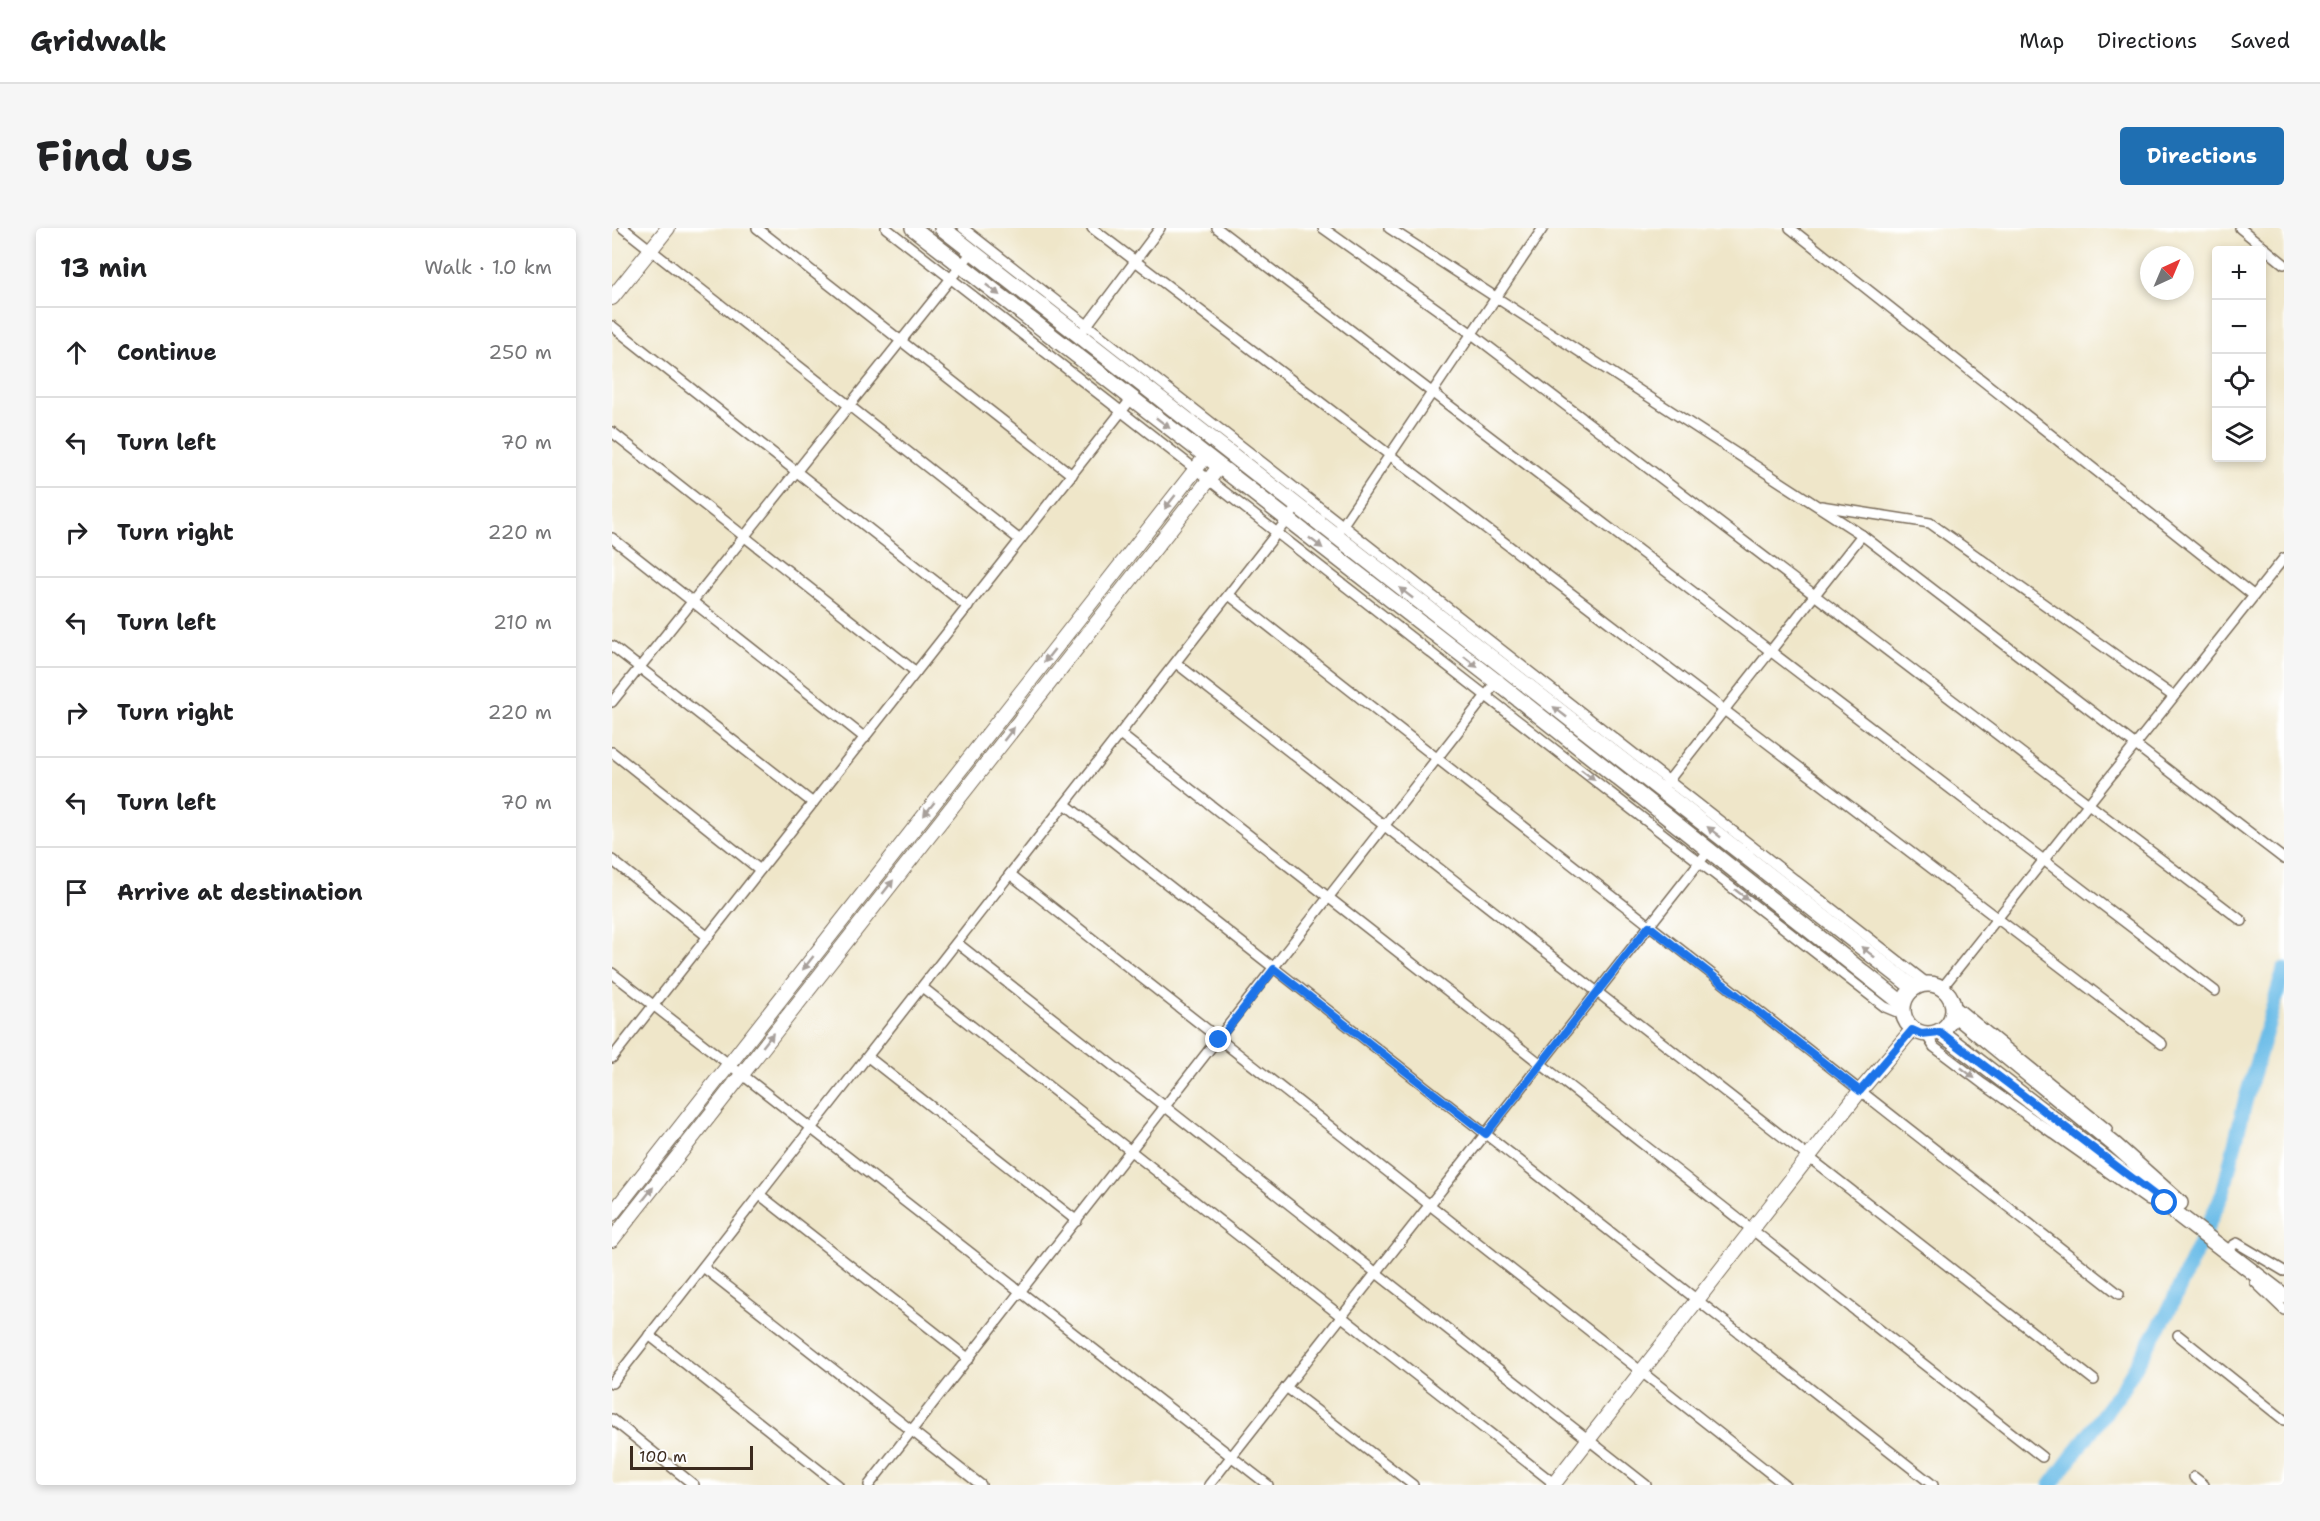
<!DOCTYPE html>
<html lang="en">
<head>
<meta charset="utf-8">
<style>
  :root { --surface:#fff; --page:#f6f6f6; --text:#202124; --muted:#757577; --line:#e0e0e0; --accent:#1f6fb2 }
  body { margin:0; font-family:"Shantell Sans",sans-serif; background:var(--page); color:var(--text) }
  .controls { position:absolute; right:18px; top:18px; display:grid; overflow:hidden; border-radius:6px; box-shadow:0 3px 9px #0003 }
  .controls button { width:54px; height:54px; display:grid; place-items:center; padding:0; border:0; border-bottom:2px solid var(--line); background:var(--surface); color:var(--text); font:30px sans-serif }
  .compass { position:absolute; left:1528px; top:18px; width:54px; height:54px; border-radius:50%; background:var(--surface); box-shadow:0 3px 9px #0003; rotate:44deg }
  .scale { position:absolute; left:18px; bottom:15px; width:123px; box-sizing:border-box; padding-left:6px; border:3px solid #3b2a1e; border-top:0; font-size:16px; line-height:21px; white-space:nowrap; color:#3b2a1e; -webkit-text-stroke:4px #fff; paint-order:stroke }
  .stop { position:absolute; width:18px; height:18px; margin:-14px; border:4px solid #1a73e8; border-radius:50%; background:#fff }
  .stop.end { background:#1a73e8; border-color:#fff; box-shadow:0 2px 6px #0008 }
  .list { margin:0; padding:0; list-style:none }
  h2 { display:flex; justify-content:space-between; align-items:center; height:78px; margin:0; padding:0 24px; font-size:26px }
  h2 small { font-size:20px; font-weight:400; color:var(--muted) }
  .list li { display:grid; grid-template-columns:39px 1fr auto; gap:18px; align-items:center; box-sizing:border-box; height:90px; padding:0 24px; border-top:2px solid var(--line) }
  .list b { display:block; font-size:22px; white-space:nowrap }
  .list em { font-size:20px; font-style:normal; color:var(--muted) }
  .icon { flex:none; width:33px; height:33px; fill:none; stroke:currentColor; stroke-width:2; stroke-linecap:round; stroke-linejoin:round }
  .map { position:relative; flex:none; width:1672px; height:1257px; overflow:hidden; border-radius:6px }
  header { display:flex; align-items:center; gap:36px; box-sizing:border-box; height:84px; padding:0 30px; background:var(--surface); border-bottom:2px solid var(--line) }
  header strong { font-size:28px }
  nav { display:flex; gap:33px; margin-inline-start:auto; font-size:21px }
  .intro { display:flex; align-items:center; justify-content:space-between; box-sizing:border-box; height:144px; padding:0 36px }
  h1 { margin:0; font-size:42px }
  .button { padding:15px 27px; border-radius:6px; background:var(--accent); color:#fff; font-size:21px; font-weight:700 }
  main { display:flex; gap:36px; padding:0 36px }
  aside { flex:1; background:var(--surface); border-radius:6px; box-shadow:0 3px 9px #0003 }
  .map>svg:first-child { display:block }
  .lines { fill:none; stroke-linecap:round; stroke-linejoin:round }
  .river { stroke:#6dbde8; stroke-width:15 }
  .minor-casing { stroke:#7a6c5a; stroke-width:12 }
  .secondary-casing { stroke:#7a6c5a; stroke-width:16 }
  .primary-casing { stroke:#7a6c5a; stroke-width:18 }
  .minor { stroke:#fff; stroke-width:9 }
  .secondary { stroke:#fff; stroke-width:14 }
  .primary { stroke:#fff; stroke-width:15 }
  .oneway { fill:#a79f9a }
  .route { stroke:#1a73e8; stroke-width:8 }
</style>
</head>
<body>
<header>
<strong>Gridwalk</strong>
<nav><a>Map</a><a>Directions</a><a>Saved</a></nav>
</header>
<div class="intro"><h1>Find us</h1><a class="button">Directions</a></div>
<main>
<aside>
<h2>13 min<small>Walk · 1.0 km</small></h2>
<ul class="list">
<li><svg class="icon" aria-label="ahead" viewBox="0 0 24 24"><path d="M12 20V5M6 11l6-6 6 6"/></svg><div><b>Continue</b></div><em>250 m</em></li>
<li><svg class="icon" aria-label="left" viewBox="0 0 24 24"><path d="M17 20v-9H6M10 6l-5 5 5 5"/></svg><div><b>Turn left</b></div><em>70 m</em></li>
<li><svg class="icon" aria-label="right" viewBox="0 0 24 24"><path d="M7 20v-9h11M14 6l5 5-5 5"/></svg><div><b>Turn right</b></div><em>220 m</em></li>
<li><svg class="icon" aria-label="left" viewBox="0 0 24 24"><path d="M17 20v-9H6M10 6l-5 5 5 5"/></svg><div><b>Turn left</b></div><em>210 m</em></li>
<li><svg class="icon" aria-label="right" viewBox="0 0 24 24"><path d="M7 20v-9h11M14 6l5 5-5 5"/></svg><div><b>Turn right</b></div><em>220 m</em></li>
<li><svg class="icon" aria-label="left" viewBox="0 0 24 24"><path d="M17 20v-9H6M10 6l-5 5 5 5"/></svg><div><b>Turn left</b></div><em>70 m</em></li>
<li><svg class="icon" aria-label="arrive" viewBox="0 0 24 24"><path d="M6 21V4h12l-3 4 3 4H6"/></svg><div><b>Arrive at destination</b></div></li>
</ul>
</aside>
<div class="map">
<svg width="1672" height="1257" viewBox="0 0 1672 1257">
  <rect width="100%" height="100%" fill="#fff"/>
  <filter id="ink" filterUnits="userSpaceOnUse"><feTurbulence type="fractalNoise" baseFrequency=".0167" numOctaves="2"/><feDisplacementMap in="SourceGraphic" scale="12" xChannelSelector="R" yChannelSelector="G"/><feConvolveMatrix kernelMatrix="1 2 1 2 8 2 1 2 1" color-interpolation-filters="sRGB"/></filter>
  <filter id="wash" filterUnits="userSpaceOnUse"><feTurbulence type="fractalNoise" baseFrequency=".008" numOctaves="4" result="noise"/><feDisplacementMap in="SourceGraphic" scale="24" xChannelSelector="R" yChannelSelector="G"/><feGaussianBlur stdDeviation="1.35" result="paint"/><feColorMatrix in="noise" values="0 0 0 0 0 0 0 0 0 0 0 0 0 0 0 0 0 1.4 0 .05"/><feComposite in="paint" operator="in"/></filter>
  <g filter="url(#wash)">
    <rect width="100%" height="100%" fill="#efe6c9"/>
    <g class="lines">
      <path class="river" d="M1439,1257l71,-96 45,-75 56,-121 22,-91 39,-132"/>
    </g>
  </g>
  <g filter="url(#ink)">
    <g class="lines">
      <g class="minor-casing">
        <g id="minor">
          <path d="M11,0l397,312"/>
          <path d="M145,0l315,247"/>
          <path d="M274,0l999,779 17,7"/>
          <path d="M351,0l965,756"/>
          <path d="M480,0l1070,816"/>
          <path d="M605,0l998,763"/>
          <path d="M711,0l149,106 770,587"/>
          <path d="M777,0l473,307 422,324"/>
          <path d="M1178,0l463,367"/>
          <path d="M1628,0l44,36"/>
          <path d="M0,98l356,281"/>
          <path d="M473,100l75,-100"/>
          <path d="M0,204l304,240"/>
          <path d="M1209,278l109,17 243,173"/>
          <path d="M726,304l205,-304"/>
          <path d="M0,310l253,200"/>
          <path d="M617,367l890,699"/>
          <path d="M0,418l201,157"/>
          <path d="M564,435l918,717"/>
          <path d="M0,474l360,-450"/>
          <path d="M508,506l922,723"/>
          <path d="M0,524l148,118"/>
          <path d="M1053,557l197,-250"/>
          <path d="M453,576l868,681"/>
          <path d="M0,632l96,77"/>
          <path d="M398,646l775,611"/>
          <path d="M345,715l689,542"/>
          <path d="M0,745l656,512"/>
          <path d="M310,759l634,498"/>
          <path d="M1330,760l342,-430"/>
          <path d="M1341,776l154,125"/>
          <path d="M1314,806l8,13 49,37 166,117"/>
          <path d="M256,829l209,164"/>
          <path d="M0,830l520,-660"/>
          <path d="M148,967l209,164"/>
          <path d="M1620,1018l5,-3 47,28"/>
          <path d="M91,1039l278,218"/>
          <path d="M1643,1054l29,28"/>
          <path d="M37,1107l189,150"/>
          <path d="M1566,1107l106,85"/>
          <path d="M0,1155l685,-876"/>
          <path d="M674,1159l127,98"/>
          <path d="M0,1191l82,66"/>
          <path d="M1582,1249l10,8"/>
          <path d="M257,1257l630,-806"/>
          <path d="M597,1257l500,-635"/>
        </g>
      </g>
      <g class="secondary-casing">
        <g id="secondary">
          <path d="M0,70l56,-70"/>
          <path d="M0,986l594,-758"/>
          <path d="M0,1012l607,-773"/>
          <path d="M941,1257l307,-394 52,-61"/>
        </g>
      </g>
      <g class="primary-casing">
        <g id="primary">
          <path d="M301,0l584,454 406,322"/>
          <path d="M330,0l972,760"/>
          <circle cx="1316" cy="781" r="25"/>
          <path d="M1341,785l162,132 65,58"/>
          <path d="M1328,804l344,264"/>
        </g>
      </g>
      <use href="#minor" class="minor"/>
      <use href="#secondary" class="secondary"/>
      <use href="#primary" class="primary"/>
    </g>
    <defs><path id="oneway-solid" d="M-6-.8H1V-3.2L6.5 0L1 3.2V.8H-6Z" transform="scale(1.5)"/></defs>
    <g class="oneway">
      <use href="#oneway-solid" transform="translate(381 62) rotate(38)"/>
      <use href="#oneway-solid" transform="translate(551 195) rotate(38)"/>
      <use href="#oneway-solid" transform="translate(558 274) rotate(128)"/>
      <use href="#oneway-solid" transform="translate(704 315) rotate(38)"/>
      <use href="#oneway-solid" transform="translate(794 365) rotate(-142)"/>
      <use href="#oneway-solid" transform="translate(437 428) rotate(128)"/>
      <use href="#oneway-solid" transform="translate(859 434) rotate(38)"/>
      <use href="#oneway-solid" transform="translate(948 484) rotate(-142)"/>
      <use href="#oneway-solid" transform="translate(397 506) rotate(-52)"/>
      <use href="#oneway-solid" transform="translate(976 547) rotate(38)"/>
      <use href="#oneway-solid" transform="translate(317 581) rotate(128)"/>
      <use href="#oneway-solid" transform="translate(1102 604) rotate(-142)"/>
      <use href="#oneway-solid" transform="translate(276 659) rotate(-52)"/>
      <use href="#oneway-solid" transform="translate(1130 667) rotate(38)"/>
      <use href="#oneway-solid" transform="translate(1256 724) rotate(-142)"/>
      <use href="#oneway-solid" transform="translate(196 735) rotate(128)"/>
      <use href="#oneway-solid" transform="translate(156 812) rotate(-52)"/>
      <use href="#oneway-solid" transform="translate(1356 845) rotate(38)"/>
      <use href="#oneway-solid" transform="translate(36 966) rotate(-52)"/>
    </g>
  </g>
  <g class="lines" filter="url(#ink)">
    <path class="route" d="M607,812l55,-71 212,165 163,-208 211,165 52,-61 9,4 19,-2 225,171"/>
  </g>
</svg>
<div class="controls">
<button>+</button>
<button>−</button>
<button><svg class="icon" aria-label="locate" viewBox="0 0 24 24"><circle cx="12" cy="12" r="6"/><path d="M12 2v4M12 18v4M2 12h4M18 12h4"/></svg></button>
<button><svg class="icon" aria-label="layers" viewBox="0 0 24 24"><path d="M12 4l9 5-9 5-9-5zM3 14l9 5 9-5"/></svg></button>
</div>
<svg class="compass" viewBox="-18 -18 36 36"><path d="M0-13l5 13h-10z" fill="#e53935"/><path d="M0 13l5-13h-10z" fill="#757577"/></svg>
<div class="scale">100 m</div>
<div class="stop" style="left:1553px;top:975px"></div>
<div class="stop end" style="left:607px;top:812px"></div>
</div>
</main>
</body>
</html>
